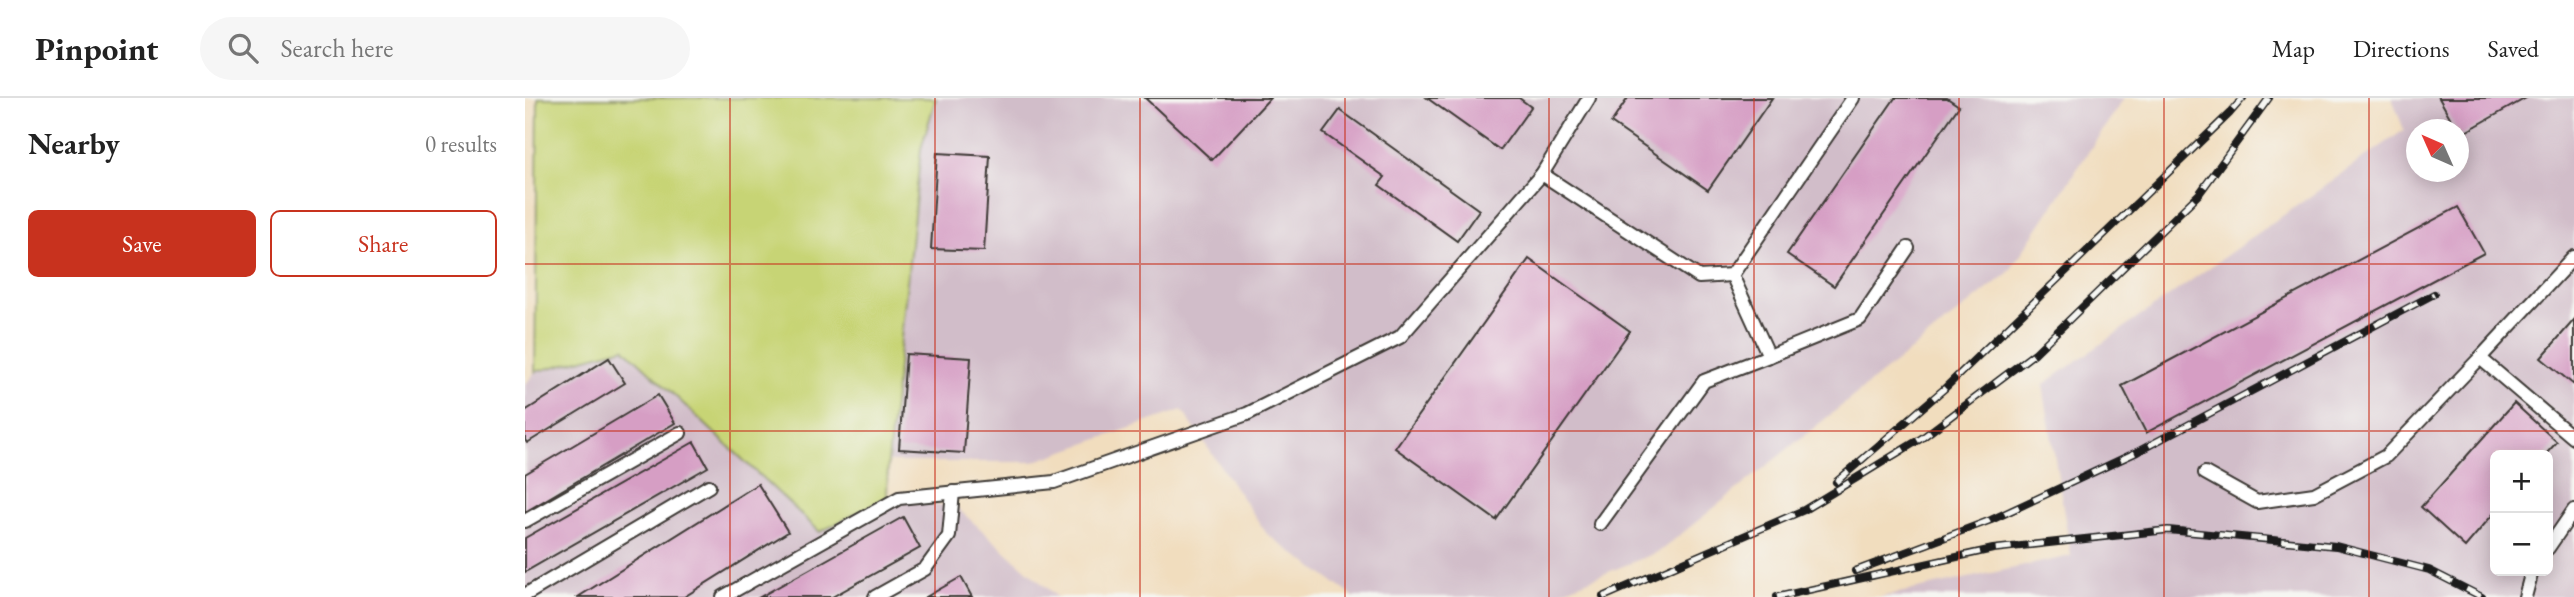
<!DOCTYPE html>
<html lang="en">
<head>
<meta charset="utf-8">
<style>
  :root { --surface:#fff; --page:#f6f6f6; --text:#222; --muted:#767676; --line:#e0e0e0; --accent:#c8321e }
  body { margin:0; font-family:"EB Garamond",serif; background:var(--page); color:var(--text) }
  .controls { position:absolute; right:21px; bottom:21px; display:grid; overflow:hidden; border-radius:10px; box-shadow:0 4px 18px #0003 }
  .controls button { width:63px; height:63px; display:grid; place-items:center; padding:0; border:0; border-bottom:2px solid var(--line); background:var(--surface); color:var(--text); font:35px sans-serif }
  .compass { position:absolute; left:1881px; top:21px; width:63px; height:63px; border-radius:50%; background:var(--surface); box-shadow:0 4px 18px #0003; rotate:315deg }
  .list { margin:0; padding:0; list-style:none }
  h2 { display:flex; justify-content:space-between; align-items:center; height:91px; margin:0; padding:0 28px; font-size:30px }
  h2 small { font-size:23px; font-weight:400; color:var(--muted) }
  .actions { display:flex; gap:14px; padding:21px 28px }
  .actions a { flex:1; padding:16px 0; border:2px solid var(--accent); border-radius:10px; text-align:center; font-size:24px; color:var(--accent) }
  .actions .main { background:var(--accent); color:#fff }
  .icon { flex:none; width:38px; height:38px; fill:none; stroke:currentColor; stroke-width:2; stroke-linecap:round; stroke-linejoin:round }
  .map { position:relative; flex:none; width:2049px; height:499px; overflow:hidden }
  header { display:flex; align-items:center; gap:42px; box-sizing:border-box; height:98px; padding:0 35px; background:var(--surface); border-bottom:2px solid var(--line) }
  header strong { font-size:33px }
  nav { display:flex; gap:38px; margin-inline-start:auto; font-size:24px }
  .search { width:490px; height:63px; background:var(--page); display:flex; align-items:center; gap:18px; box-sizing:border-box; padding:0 24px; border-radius:38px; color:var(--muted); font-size:26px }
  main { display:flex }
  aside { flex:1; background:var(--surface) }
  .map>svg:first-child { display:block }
  .industrial { fill:#d1bdc9; fill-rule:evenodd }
  .green { fill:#c7d475; stroke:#727848; stroke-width:2 }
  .building { fill:#d69ec4 }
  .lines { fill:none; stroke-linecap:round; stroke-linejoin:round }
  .service-casing { stroke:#3c3934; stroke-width:16 }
  .service { stroke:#fff; stroke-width:12 }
  .rail-casing { stroke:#1c1c1c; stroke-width:8 }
  .rail { stroke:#f6f6f2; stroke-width:5; stroke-dasharray:16; stroke-linecap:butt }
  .grid { fill:none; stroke:#c8321e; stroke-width:2; stroke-opacity:0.55 }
</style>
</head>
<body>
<header>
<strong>Pinpoint</strong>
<div class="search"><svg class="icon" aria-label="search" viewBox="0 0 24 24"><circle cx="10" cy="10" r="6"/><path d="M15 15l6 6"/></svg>Search here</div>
<nav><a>Map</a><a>Directions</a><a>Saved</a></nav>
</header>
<main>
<aside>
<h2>Nearby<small>0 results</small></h2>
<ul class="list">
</ul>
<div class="actions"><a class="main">Save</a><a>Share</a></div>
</aside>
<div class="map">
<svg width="2049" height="499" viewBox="0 0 2049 499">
  <rect width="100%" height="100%" fill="#f6f6f2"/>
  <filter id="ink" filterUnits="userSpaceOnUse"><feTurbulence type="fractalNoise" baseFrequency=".0143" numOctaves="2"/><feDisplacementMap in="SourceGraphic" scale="14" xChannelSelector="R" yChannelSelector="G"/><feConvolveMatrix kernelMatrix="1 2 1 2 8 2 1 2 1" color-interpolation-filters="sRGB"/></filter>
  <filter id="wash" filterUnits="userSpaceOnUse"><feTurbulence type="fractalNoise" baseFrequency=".00686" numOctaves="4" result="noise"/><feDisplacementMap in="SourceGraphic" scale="28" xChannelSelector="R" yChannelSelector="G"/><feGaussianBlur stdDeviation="1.57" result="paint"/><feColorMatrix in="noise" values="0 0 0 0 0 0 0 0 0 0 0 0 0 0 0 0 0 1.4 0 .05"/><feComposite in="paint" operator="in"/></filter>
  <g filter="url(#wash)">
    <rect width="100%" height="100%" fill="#f1ddbe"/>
    <g class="industrial">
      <path d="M411,0h1188l-115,174 -349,279 -113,46h-193l-87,-63 -85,-124 -149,52h-144l32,-313z"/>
      <path d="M1867,0h182v499h-694l191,-41 -28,-171 361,-255zM1892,32h42v42h-42zM1970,357h53v116h-53z"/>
      <path d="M99,249l196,185 67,-34 69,9 101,90h-532v-212l10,-13z"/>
    </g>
    <path class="green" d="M13,0h398l-15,51 -33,313 -1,36 -67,34 -196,-184 -89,24z"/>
    <g id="blocks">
      <g class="building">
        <path d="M620,0h125l-58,62z"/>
        <path d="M902,0h92l12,9 -31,43z"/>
        <path d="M1103,0h144l-64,92 -97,-67z"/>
        <path d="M1370,0h52l12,8 -125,180 -47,-32z"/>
        <path d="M1914,0h87l-66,37z"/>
        <path d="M815,12l139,100 -22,31 -78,-56 6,-8 -62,-44z"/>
        <path d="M412,55l53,3 -6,95 -53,-2z"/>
        <path d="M1933,109l26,46 -338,180 -24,-47z"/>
        <path d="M1004,161l101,72 -134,189 -101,-72z"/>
        <path d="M2049,222v65l-33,-27z"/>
        <path d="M381,256l65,4 -7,95 -65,-4z"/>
        <path d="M84,260l16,25 -98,60 -2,-3v-29z"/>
        <path d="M133,297l17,28 -150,89v-38z"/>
        <path d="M1989,305l43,39 -12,13h-50v57l-30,35 -44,-40z"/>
        <path d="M169,344l14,25 -183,105v-34z"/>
        <path d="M233,386l30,48 -104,65h-106z"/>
        <path d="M378,419l17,31 -88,49h-72z"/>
        <path d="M436,479l11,20h-46z"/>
      </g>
    </g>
  </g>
  <g filter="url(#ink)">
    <use href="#blocks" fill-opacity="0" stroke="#3c3934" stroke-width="2"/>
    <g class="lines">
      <g class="service-casing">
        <g id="service">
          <path d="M1017,76l157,103 33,-2 121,-177"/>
          <path d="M2049,159l-94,101 94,80"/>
          <path d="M1207,177l37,81 91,-37 48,-71"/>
          <path d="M1680,375l52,29 57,-8 72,-38 94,-98"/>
          <path d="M0,423l155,-88"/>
          <path d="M1075,426l104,-143 65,-25"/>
          <path d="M2023,450l26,-38"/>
          <path d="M0,497l184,-109"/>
          <path d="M198,499l176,-99 155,-16 193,-68 153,-77 142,-163 47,-76"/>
          <path d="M350,499l50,-28 24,-33 4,-44"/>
          <path d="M2000,499l7,-26"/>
        </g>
      </g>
      <use href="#service" class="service"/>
      <g class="rail-casing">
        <g id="rail">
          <path d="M1311,384l108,-93 286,-276 13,-15"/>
          <path d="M1330,473l136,-51 146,-68 297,-158"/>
          <path d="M1078,499l201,-87 118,-72 113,-85 164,-159 70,-96"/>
          <path d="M1252,499l216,-48 175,-19 168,16 93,24 53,27"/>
        </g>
      </g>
      <use href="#rail" class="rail"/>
    </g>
  </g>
  <path class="grid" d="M205,0v499M410,0v499M615,0v499M820,0v499M1024,0v499M1229,0v499M1434,0v499M1639,0v499M1844,0v499M0,166h2049M0,333h2049"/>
</svg>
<div class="controls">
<button>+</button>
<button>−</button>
</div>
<svg class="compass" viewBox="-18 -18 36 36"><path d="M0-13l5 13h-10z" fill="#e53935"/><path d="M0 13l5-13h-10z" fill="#767676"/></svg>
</div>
</main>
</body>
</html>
